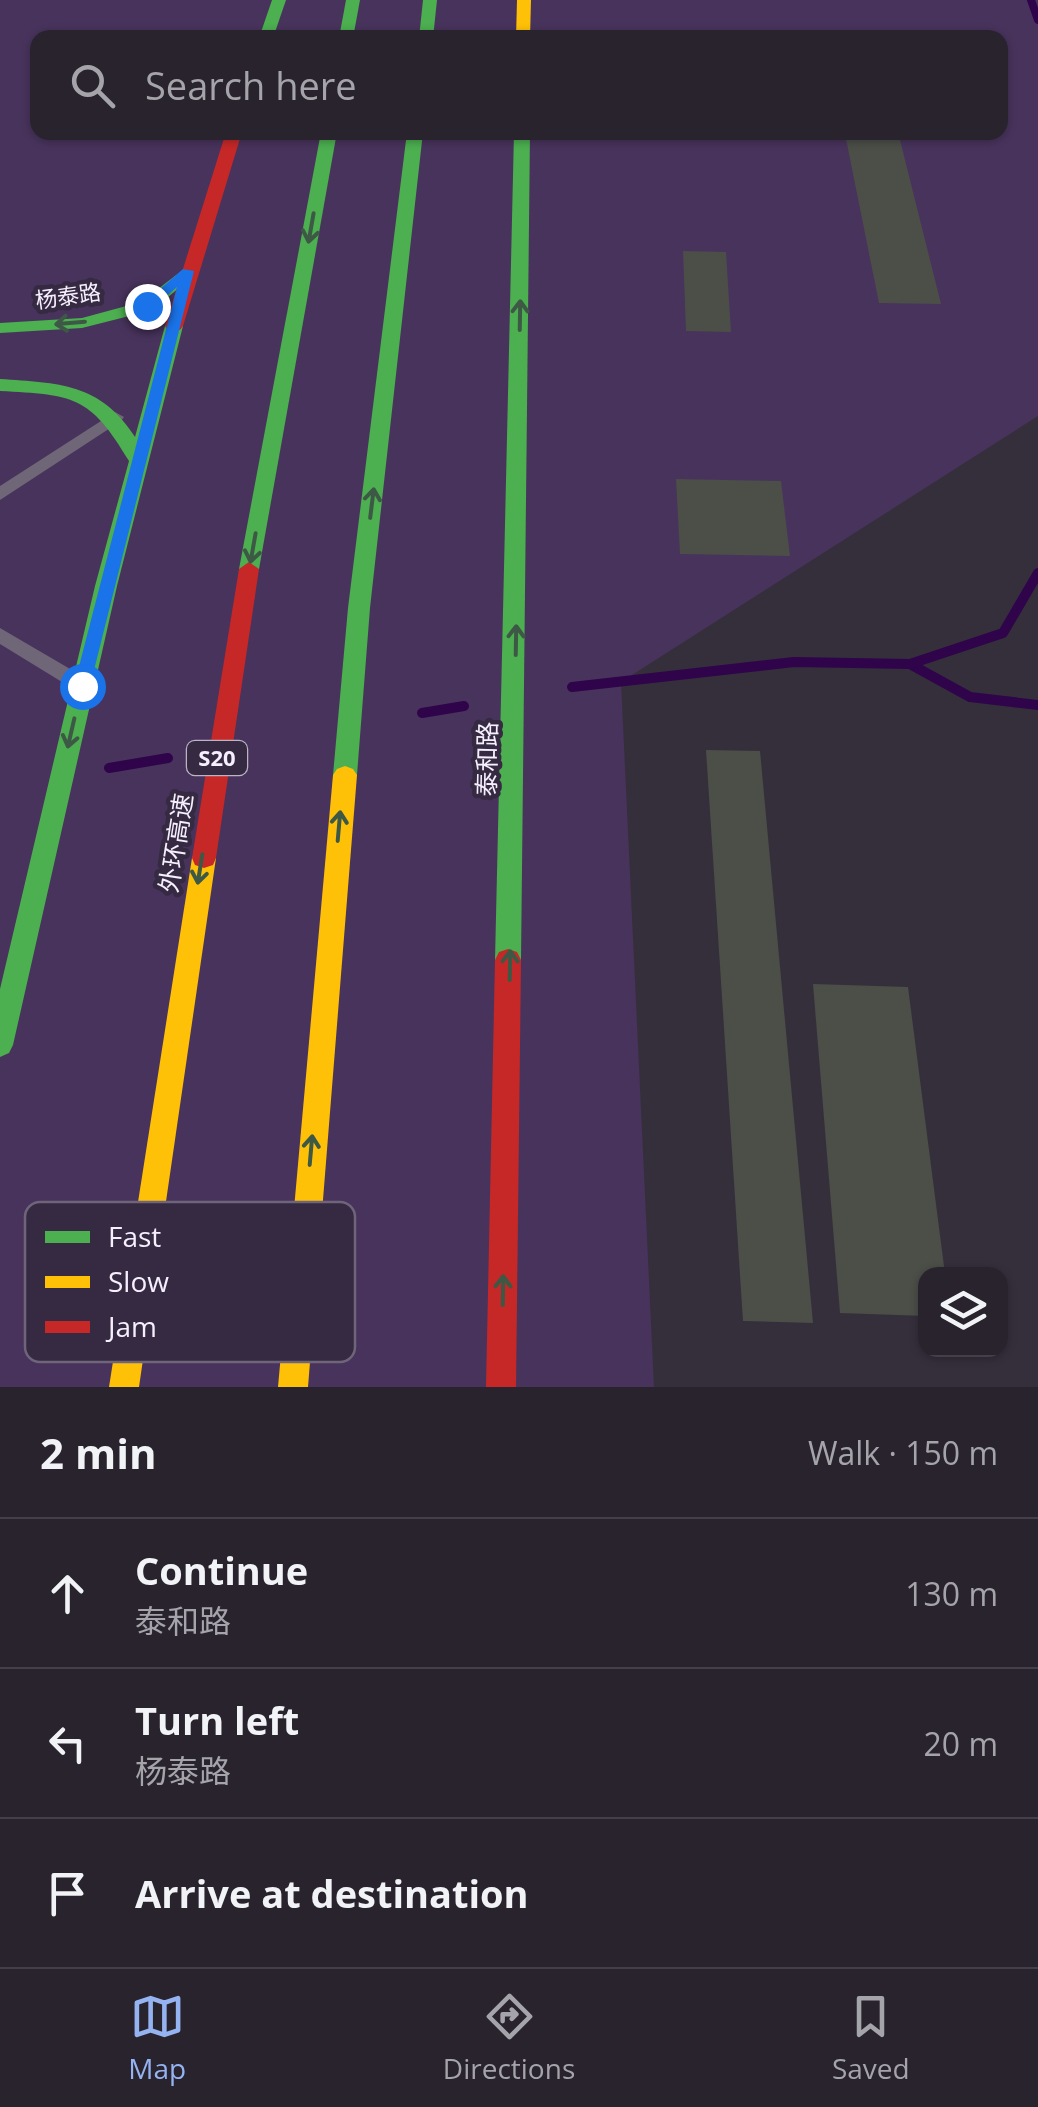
<!DOCTYPE html>
<html lang="en">
<head>
<meta charset="utf-8">
<style>
  :root { --surface:#28232d; --page:#302b35; --text:#f1f3f6; --muted:#a5a4aa; --line:#444049; --accent:#95b2f1 }
  body { margin:0; font-family:"Open Sans","Noto Sans SC",sans-serif; background:var(--page); color:var(--text) }
  .controls { position:absolute; right:30px; bottom:30px; display:grid; overflow:hidden; border-radius:20px; box-shadow:0 2px 8px #0004 }
  .controls button { width:90px; height:90px; display:grid; place-items:center; padding:0; border:0; border-bottom:2px solid var(--line); background:var(--surface); color:var(--text); font:50px sans-serif }
  .stop { position:absolute; width:30px; height:30px; margin:-22px; border:8px solid #1a73e8; border-radius:50%; background:#fff }
  .stop.end { background:#1a73e8; border-color:#fff; box-shadow:0 2px 10px #0008 }
  .list { margin:0; padding:0; list-style:none }
  h2 { display:flex; justify-content:space-between; align-items:center; height:130px; margin:0; padding:0 40px; font-size:42px }
  h2 small { font-size:32px; font-weight:400; color:var(--muted) }
  .list li { display:grid; grid-template-columns:65px 1fr auto; gap:30px; align-items:center; box-sizing:border-box; height:150px; padding:0 40px; border-top:2px solid var(--line) }
  .list b { display:block; font-size:38px; white-space:nowrap }
  .list p { margin:0; font-size:32px; white-space:nowrap; color:var(--muted) }
  .list em { font-size:32px; font-style:normal; color:var(--muted) }
  .icon { flex:none; width:55px; height:55px; fill:none; stroke:currentColor; stroke-width:2; stroke-linecap:round; stroke-linejoin:round }
  .map { position:relative; flex:none; width:1038px; height:1387px; overflow:hidden }
  .search { position:absolute; background:var(--surface); box-shadow:0 2px 8px #0004; left:30px; right:30px; top:30px; height:110px; display:flex; align-items:center; gap:25px; box-sizing:border-box; padding:0 35px; border-radius:20px; color:var(--muted); font-size:38px }
  .sheet { height:580px; background:var(--surface) }
  nav { display:flex; justify-content:space-around; align-items:center; box-sizing:border-box; height:140px; border-top:2px solid var(--line); background:var(--surface); font-size:28px; color:var(--muted) }
  nav a { display:grid; justify-items:center; gap:5px }
  nav .on { color:var(--accent) }
  .map>svg:first-child { display:block }
  .green { fill:#48335c; fill-rule:evenodd }
  .lines { fill:none; stroke-linecap:round; stroke-linejoin:round }
  .stream-far1 { stroke:#30044b; stroke-width:8 }
  .stream { stroke:#30044b; stroke-width:10 }
  .building { fill:#4c4e48 }
  .lane { fill:#6f6677; fill-rule:evenodd }
  .fast { fill:#4caf50; fill-rule:evenodd }
  .slow { fill:#ffc107; fill-rule:evenodd }
  .jam { fill:#c62828; fill-rule:evenodd }
  .oneway { stroke:#3d5946 }
  .route { fill:#1a73e8 }
  .labels { text-anchor:middle; stroke-width:9; stroke-linejoin:round; paint-order:stroke }
  .far-street-label { font-size:22px; fill:#f6effe; stroke:#352a41 }
  .shield { fill:#352a41; stroke:#bcb4c5; stroke-width:2.5 }
  .shield-label { font-size:22px; font-weight:bold; fill:#f6effe }
  .street-label { font-size:25px; fill:#f6effe; stroke:#352a41 }
  .key { fill:#352a41; stroke:#6f657a; stroke-width:2.5 }
  .key-label { font-size:28px; fill:#f6effe }
</style>
</head>
<body>
<div class="map">
<svg width="1038" height="1387" viewBox="0 0 1038 1387">
  <rect width="100%" height="100%" fill="#352f3c"/>
  <path class="green" d="M0,0h1038v416l-417,266 33,705h-654zM38,38h962v94h-962z"/>
  <g class="lines">
    <path class="stream-far1" d="M1031,0l7,20"/>
    <g class="stream">
      <path d="M910,664l60,33 68,8"/>
      <path d="M572,687l222,-25 116,2 93,-31 35,-60"/>
      <path d="M422,713l42,-7"/>
      <path d="M109,768l59,-10"/>
    </g>
  </g>
  <g class="building">
    <path d="M846,139l54,1 41,164 -62,-1z"/>
    <path d="M683,251l43,1 5,80 -45,-1z"/>
    <path d="M676,479l105,2 9,75 -110,-2z"/>
    <path d="M706,750l54,1 53,572 -70,-2z"/>
    <path d="M813,984l95,3 37,287h-19v42l-86,-3z"/>
  </g>
  <g class="lines">
    <g class="lane">
      <path d="M115,412l9,5 -3,4 -121,79v-14z"/>
      <path d="M0,628l89,52 3,5 -3,5h-14l-75,-46z"/>
    </g>
    <g class="fast">
      <path d="M272,0h14l-13,38h-14z"/>
      <path d="M346,0h14l-7,38h-14z"/>
      <path d="M423,0h14l-4,38h-14z"/>
      <path d="M321,132h16l-78,437 -10,7 -10,-7z"/>
      <path d="M407,132h16l-53,476 -13,167 -4,6h-16l-4,-6 15,-167z"/>
      <path d="M514,132h16l-9,828 -4,8 -9,3 -9,-3 -4,-8z"/>
      <path d="M188,266l6,1v8l-41,35 -71,18 -82,5v-10l82,-5 59,-16z"/>
      <path d="M174,321l9,5 -66,260 -104,459 -4,8 -9,4v-68l95,-403 34,-125c-39,-66 -56,-66 -129,-70v-12c58,4 101,4 135,58l30,-111z"/>
    </g>
    <g class="slow">
      <path d="M517,0h14l-1,38h-14z"/>
      <path d="M345,766l8,3 4,6 -49,612h-30l55,-612 4,-6z"/>
      <path d="M204,848l9,3 3,7 -77,529h-30l83,-529 3,-7z"/>
    </g>
    <g class="jam">
      <path d="M226,132h16l-59,194 -3,4h-12l-3,-4z"/>
      <path d="M249,562l10,7 -43,289 -3,7 -9,3 -9,-3 -3,-7 47,-289z"/>
      <path d="M508,949l9,3 4,8 -5,427h-30l9,-427 4,-8z"/>
    </g>
  </g>
  <defs><path id="oneway-shaft" d="M-6 0H5M1.5-3L5.5 0L1.5 3" fill="none" stroke-width="1.6" stroke-linecap="round" stroke-linejoin="round" transform="scale(2.5)"/></defs>
  <g class="oneway">
    <use href="#oneway-shaft" transform="translate(311 228) rotate(100)"/>
    <use href="#oneway-shaft" transform="translate(520 315) rotate(-89)"/>
    <use href="#oneway-shaft" transform="translate(70 323) rotate(175)"/>
    <use href="#oneway-shaft" transform="translate(372 503) rotate(-83)"/>
    <use href="#oneway-shaft" transform="translate(253 548) rotate(100)"/>
    <use href="#oneway-shaft" transform="translate(516 640) rotate(-89)"/>
    <use href="#oneway-shaft" transform="translate(71 733) rotate(103)"/>
    <use href="#oneway-shaft" transform="translate(339 826) rotate(-85)"/>
    <use href="#oneway-shaft" transform="translate(200 869) rotate(99)"/>
    <use href="#oneway-shaft" transform="translate(510 965) rotate(-89)"/>
    <use href="#oneway-shaft" transform="translate(311 1150) rotate(-85)"/>
    <use href="#oneway-shaft" transform="translate(503 1290) rotate(-89)"/>
  </g>
  <path class="route" d="M183,269l11,2 -104,415 -8,5 -8,-5 103,-399 -25,22 -11,-3z"/>
  <g class="labels">
    <g class="far-street-label">
      <text transform="translate(68 296) rotate(-8)" y="8">杨泰路</text>
    </g>
    <rect class="shield" x="187" y="741" width="60" height="34" rx="8"/>
    <g class="shield-label">
      <text x="217" y="766">S20</text>
    </g>
    <g class="street-label">
      <text transform="translate(487 759) rotate(-89)" y="9">泰和路</text>
      <text transform="translate(176 843) rotate(-81)" y="9">外环高速</text>
    </g>
  </g>
  <rect x="25" y="1202" width="330" height="160" rx="15" class="key"/>
  <rect x="45" y="1231" width="45" height="12" fill="#4caf50"/>
  <rect x="45" y="1276" width="45" height="12" fill="#ffc107"/>
  <rect x="45" y="1321" width="45" height="12" fill="#c62828"/>
  <g class="key-label">
    <text x="108" y="1247">Fast</text>
    <text x="108" y="1292">Slow</text>
    <text x="108" y="1337">Jam</text>
  </g>
</svg>
<div class="controls">
<button><svg class="icon" aria-label="layers" viewBox="0 0 24 24"><path d="M12 4l9 5-9 5-9-5zM3 14l9 5 9-5"/></svg></button>
</div>
<div class="stop" style="left:82px;top:686px"></div>
<div class="stop end" style="left:147px;top:306px"></div>
<div class="search"><svg class="icon" aria-label="search" viewBox="0 0 24 24"><circle cx="10" cy="10" r="6"/><path d="M15 15l6 6"/></svg>Search here</div>
</div>
<section class="sheet">
<h2>2 min<small>Walk · 150 m</small></h2>
<ul class="list">
<li><svg class="icon" aria-label="ahead" viewBox="0 0 24 24"><path d="M12 20V5M6 11l6-6 6 6"/></svg><div><b>Continue</b><p>泰和路</p></div><em>130 m</em></li>
<li><svg class="icon" aria-label="left" viewBox="0 0 24 24"><path d="M17 20v-9H6M10 6l-5 5 5 5"/></svg><div><b>Turn left</b><p>杨泰路</p></div><em>20 m</em></li>
<li><svg class="icon" aria-label="arrive" viewBox="0 0 24 24"><path d="M6 21V4h12l-3 4 3 4H6"/></svg><div><b>Arrive at destination</b></div></li>
</ul>
</section>
<nav>
<a class="on"><svg class="icon" aria-label="map" viewBox="0 0 24 24"><path d="M3 6l6-2 6 2 6-2v14l-6 2-6-2-6 2zM9 4v14M15 6v14"/></svg>Map</a>
<a><svg class="icon" aria-label="directions" viewBox="0 0 24 24"><path d="M12 3l9 9-9 9-9-9zM9 14v-3h6M13 9l2 2-2 2"/></svg>Directions</a>
<a><svg class="icon" aria-label="saved" viewBox="0 0 24 24"><path d="M7 4h10v16l-5-4-5 4z"/></svg>Saved</a>
</nav>
</body>
</html>
